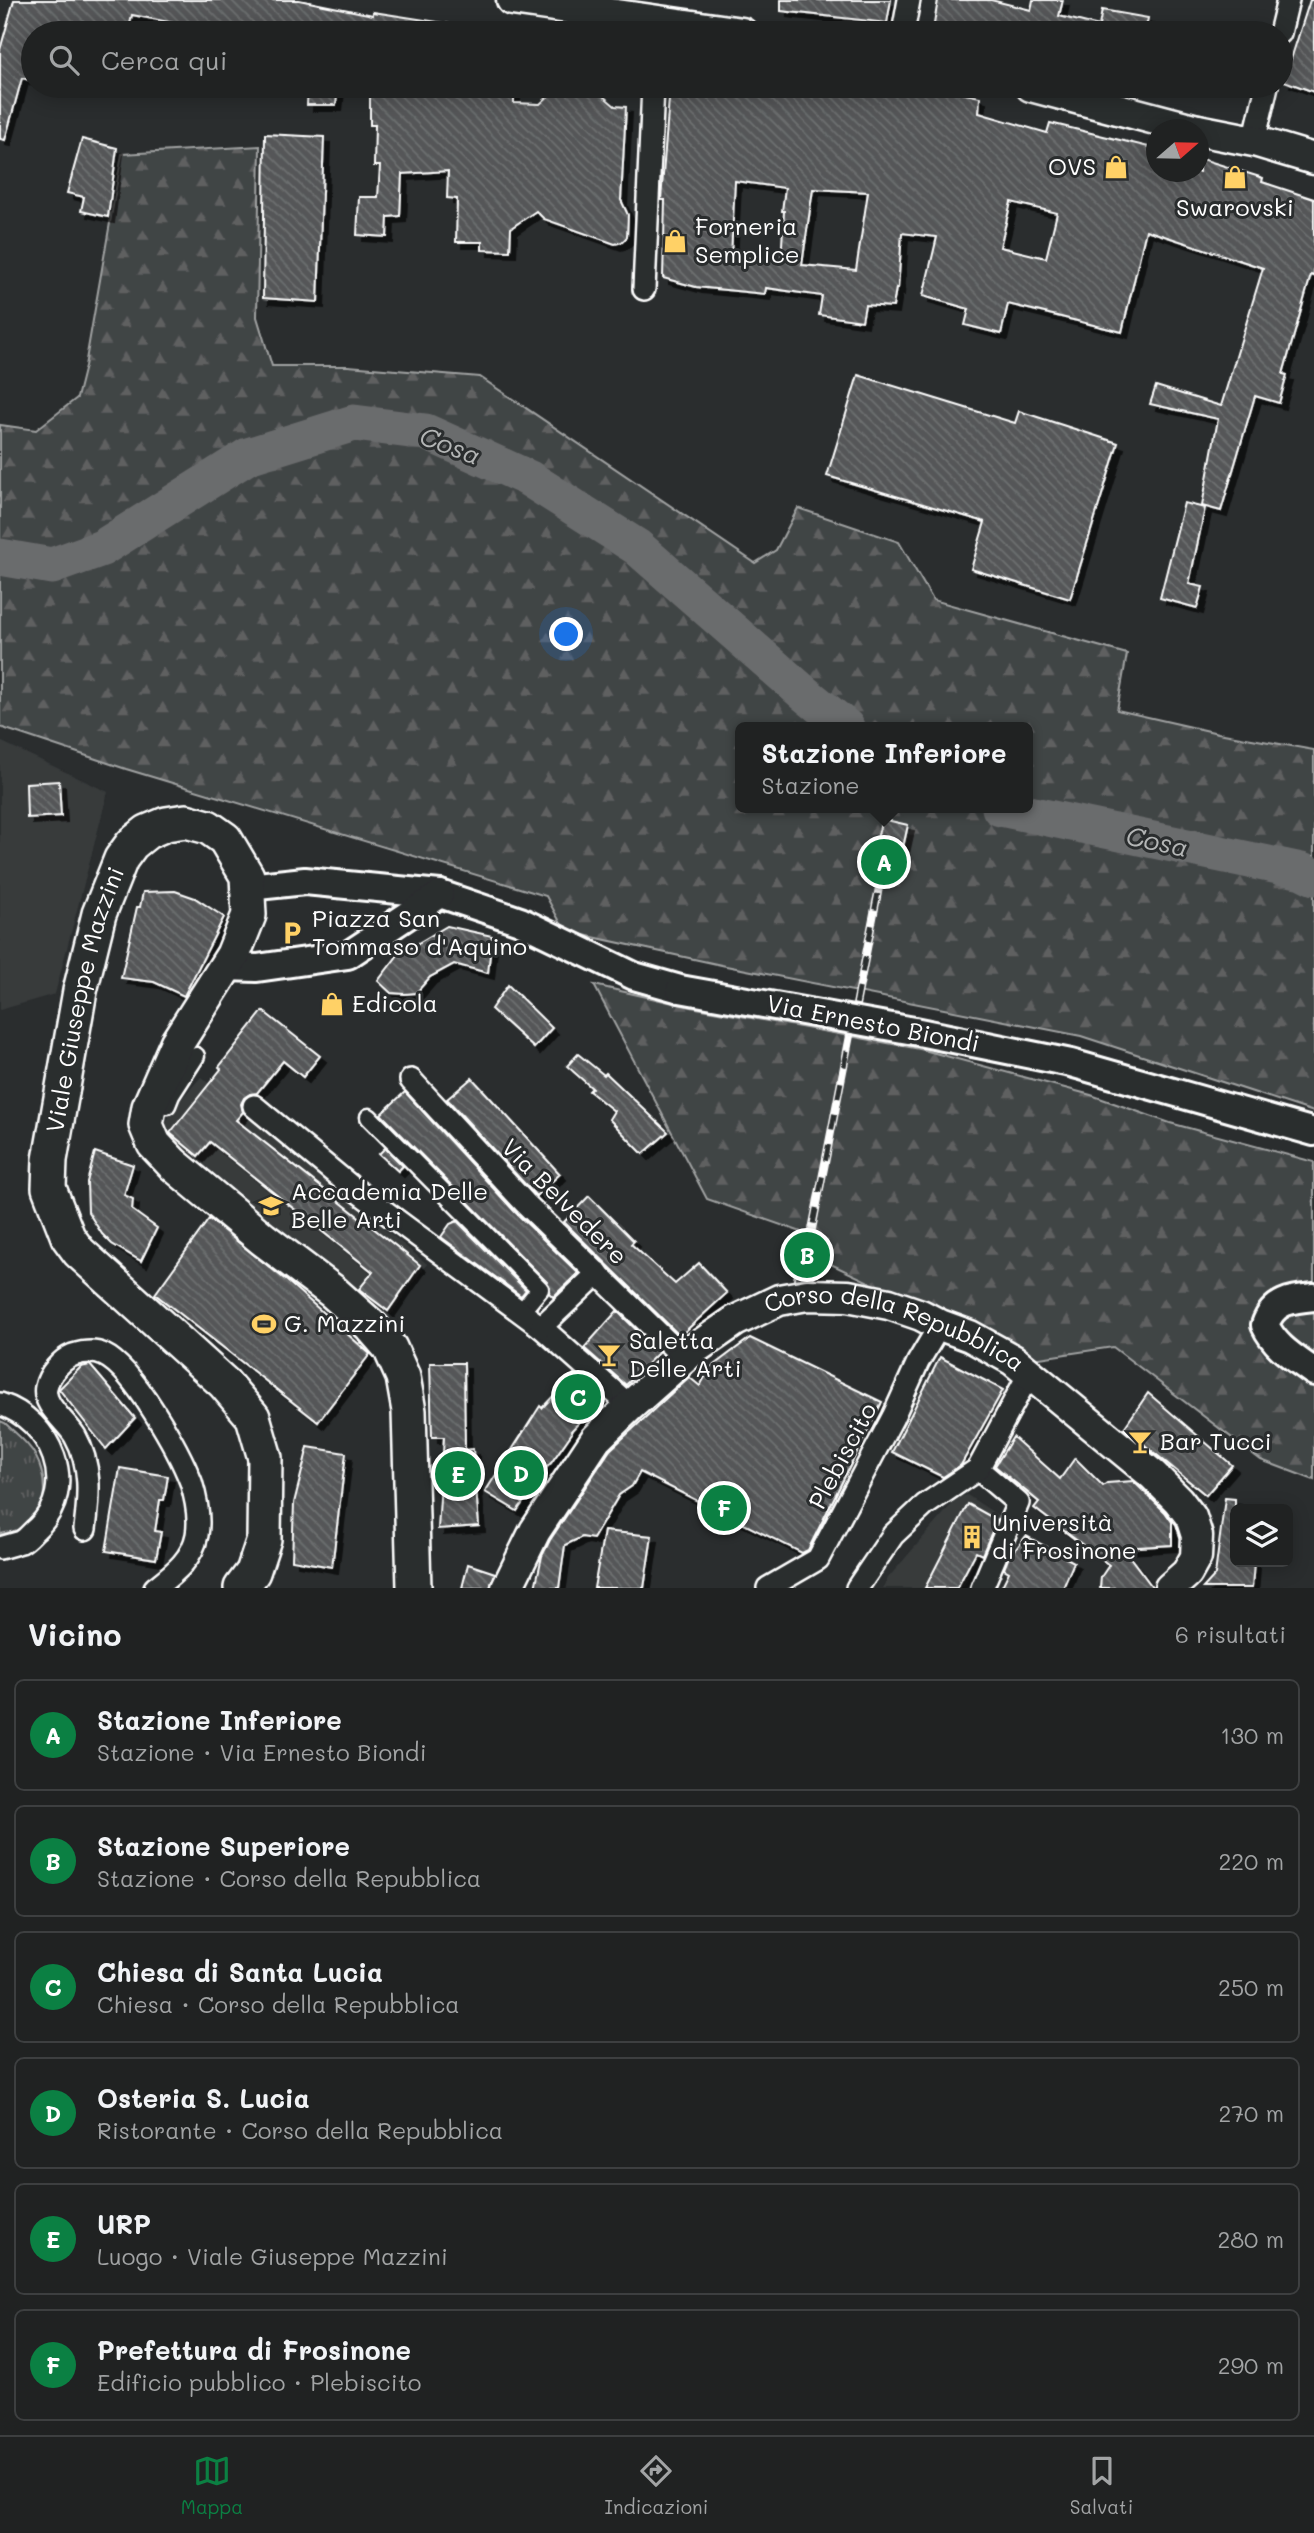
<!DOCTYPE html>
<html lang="it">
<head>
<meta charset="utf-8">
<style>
  :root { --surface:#202222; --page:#2d2f2f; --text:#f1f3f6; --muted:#a2a4a5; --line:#3d3f40; --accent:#0b8043 }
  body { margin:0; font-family:Mali,sans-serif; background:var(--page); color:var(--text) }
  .controls { position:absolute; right:21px; bottom:21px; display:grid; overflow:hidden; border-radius:10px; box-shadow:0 4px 18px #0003 }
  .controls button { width:63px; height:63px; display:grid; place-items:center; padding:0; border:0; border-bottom:2px solid var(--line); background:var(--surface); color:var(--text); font:35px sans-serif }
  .compass { position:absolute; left:1146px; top:119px; width:63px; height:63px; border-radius:50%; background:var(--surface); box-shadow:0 4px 18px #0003; rotate:70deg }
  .you { position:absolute; left:567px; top:635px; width:24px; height:24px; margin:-18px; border:5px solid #fff; border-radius:50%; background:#1a73e8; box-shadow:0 0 0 10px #1a73e833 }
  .badge { display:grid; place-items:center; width:46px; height:46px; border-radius:50%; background:var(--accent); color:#fff; font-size:23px; font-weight:700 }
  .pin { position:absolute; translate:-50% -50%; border:4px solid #fff; box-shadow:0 2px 7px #0006 }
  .popup { position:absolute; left:735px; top:722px; width:298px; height:91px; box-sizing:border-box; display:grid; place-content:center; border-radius:10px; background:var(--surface); filter:drop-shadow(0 2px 5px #0005); font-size:23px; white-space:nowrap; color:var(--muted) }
  .popup b { font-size:26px; color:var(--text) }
  .popup::after { content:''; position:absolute; left:50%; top:100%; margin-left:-14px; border:14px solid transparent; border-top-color:var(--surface) }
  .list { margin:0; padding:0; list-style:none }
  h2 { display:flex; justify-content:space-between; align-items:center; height:91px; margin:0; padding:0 28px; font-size:30px }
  h2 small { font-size:23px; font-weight:400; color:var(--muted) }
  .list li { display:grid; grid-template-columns:46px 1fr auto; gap:21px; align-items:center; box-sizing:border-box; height:112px; margin:0 14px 14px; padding:0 14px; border:2px solid var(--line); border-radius:10px }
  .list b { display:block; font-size:26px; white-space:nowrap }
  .list p { margin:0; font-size:23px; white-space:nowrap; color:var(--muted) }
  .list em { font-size:23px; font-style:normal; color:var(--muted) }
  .icon { flex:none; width:38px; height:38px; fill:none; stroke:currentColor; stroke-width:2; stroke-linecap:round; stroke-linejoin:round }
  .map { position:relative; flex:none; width:1314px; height:1588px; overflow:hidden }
  .search { position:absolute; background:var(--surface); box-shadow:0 4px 18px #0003; left:21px; right:21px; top:21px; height:77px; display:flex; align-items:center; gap:18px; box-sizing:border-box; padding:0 24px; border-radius:38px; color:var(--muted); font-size:26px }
  .sheet { height:847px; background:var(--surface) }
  nav { display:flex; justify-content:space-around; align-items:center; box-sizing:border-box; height:98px; border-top:2px solid var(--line); background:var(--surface); font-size:19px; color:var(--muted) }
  nav a { display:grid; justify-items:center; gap:4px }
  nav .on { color:var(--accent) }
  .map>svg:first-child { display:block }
  .built { fill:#373a3b }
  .forest { fill:url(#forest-firs); stroke:#a0a2a2; stroke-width:2; fill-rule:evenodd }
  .park { fill:url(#park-tufts); stroke:#a0a2a2; stroke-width:2 }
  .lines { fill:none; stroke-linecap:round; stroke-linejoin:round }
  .river { stroke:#6a6c6d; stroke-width:37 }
  .building { fill:url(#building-back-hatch); stroke:#fff; stroke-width:2; fill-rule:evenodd; filter:url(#shadow) }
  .pedestrian-casing { stroke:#fff; stroke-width:21 }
  .minor-casing { stroke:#fff; stroke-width:26 }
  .tertiary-casing { stroke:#fff; stroke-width:32 }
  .secondary-casing { stroke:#fff; stroke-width:35 }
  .primary-casing { stroke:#fff; stroke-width:38 }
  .pedestrian { stroke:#2a2d2e; stroke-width:16 }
  .minor { stroke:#2a2d2e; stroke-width:21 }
  .tertiary { stroke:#2a2d2e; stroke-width:26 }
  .secondary { stroke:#2a2d2e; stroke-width:30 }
  .primary { stroke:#2a2d2e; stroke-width:33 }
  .rail-casing { stroke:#fff; stroke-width:8 }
  .rail { stroke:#2a2d2e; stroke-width:5; stroke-dasharray:16; stroke-linecap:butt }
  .tertiary-bridge-casing { stroke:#fff; stroke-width:32; stroke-linecap:butt }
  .tertiary-bridge { stroke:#2a2d2e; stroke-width:26 }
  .labels { text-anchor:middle; stroke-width:6; stroke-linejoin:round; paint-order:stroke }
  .poi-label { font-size:24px; fill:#fff; stroke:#2a2d2e; text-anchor:start }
  .street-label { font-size:24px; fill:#fff; stroke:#2a2d2e }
  .water-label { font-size:26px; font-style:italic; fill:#b4b6b6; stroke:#2a2d2e }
</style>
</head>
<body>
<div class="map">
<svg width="1314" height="1588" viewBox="0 0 1314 1588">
  <defs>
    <pattern id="forest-firs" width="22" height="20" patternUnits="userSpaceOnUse" patternTransform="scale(1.75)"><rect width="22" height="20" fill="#414445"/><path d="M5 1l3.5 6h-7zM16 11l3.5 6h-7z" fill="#5e6061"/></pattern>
    <pattern id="park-tufts" width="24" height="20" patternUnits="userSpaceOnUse" patternTransform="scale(1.75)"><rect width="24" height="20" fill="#414445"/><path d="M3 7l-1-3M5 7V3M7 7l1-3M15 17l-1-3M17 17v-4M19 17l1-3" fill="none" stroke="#5e6061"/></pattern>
    <pattern id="building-back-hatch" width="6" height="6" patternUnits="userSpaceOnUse" patternTransform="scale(1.75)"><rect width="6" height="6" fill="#555758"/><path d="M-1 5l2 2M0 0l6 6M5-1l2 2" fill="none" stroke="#6e7071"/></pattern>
    <filter id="shadow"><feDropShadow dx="6" dy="6" stdDeviation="0" flood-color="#0009"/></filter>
  </defs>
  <rect width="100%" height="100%" fill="#2a2d2e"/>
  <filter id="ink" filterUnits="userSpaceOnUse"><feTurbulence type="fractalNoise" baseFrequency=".0143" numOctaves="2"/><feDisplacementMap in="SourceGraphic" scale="14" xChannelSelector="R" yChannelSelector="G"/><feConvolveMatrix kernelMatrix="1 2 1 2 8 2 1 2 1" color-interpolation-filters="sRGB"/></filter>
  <g filter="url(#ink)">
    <g class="built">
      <path d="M0,741l108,51 -53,202 -55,16z"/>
      <path d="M201,1077l226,187 -39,55 -223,-187 1,-10 10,-17z"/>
      <path d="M967,1495l35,23 -15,44 -9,-5 -16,31h-79l5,-10 69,-80z"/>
    </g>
    <g class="forest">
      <path d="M260,146l-3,171 15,49h76l132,11 275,186 21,-13 22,-42 101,34 34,58 194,54 -10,56 101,23 96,17v362l-233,-76 -355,-70 -161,-35 -19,-35 -420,-127 -126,-42v-302l36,5 41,-32 8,-32 37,-212zM740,727h288v81h-288z"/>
      <path d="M594,985l97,22 229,42 171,46 79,28 144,39v318l-53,-20 -148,-113 -80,12 -211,-99 5,-19 -120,-42z"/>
    </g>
    <path class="park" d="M0,1421l5,2c10,10 24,20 30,32 11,20 14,51 -4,68 -8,7 -21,9 -31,11z"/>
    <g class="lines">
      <g class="river">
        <path d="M0,557l52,9 50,-18 146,-92 106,-33 72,9 102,46 109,69 168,147 41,33"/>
        <path d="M1000,808l302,63 12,6"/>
      </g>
    </g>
    <g class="building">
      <path d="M14,0h285l74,15v-3l78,12 -1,9h-224l-94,-18 -4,18h-95v48l-11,-3 -17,62 -5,-1v-89z"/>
      <path d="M781,0h110l-4,23 -106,-12z"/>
      <path d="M938,0h53l40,10 2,-10h30l-4,16 40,10 3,-16 46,8 -3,15h-194l-18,-3z"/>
      <path d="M1310,0h4v92l-30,-11z"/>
      <path d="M308,86h30l-2,19h-29z"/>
      <path d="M370,86l59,4 1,-4 84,3v14l26,1 13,-12 13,-6h20l10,4 19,16 11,1 -5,93 7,15 -1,22 -5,5 -7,2 -71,-25 -8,-8 -25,17 -1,23 -28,-1v-8h-26l1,-43 -10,-1 1,-27 -46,3 -2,42 -12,1 -1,20 -30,-2 2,-38h19l2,-31h-6l1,-41h-5z"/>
      <path d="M670,86h256l54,11 -1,16 68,20 3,-10 107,26v23h42v-14l64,20 -1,4 52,17v77l-3,-1 -28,99 4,1 -8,28 -24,-7 -34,115 -19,-5 16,-87 -68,-15 6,-18 65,20 42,-138 -117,-38 -24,102 -114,-28 -7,30 -36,-9 4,-16 -46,-13 14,-59 -35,-4 -4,56 -2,-1 -3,19 -28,-2 -3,16 -43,-6 3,-19 -56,-8 -1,6 -69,-7 -33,-9 2,-78h-4zM735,181l50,7 -3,23h2l-3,51 -50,-6zM813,189l55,3 -12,78 -54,-5zM1011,202l46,11 -11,45 -46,-11z"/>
      <path d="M265,134l59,3 -6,165 -55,-4z"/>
      <path d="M82,139l35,9 -9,69 -27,-6 3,-14 -17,-4z"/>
      <path d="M858,375l157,48 4,-12 99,32 -48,156 -99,-30 14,-47 -158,-46z"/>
      <path d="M1184,503l21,5 -16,76 14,3 -6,21 -37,-10z"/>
      <path d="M59,781l2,35 -34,2 -1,-35z"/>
      <path d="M882,819l26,6 -9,40 -27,-6z"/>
      <path d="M175,891l20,7 29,19 -40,79 -30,-14 -33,-4 16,-71h3l3,-15z"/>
      <path d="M447,926l45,10 -4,37 -34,-9 -24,13 -14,16 -11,1 -14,-1 -13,-12 20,-26z"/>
      <path d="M508,985l44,43 -18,20 -43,-39z"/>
      <path d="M263,1011l57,45 -17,21 -20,-16 -26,32 -7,1 -6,4 -3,6 2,8 -7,8 184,145 -32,46 -29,-22 14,-17 -163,-130 -12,14 -28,-23 51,-64 -2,-2z"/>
      <path d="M578,1054l26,21 2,-2 62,59 -25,22 -34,-35 5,-8 -25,-20 3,-3 -25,-22z"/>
      <path d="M472,1078l88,96 -24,22 -89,-97z"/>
      <path d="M405,1092l110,120 63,61 -25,24 -4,-4 1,-6 -3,-5 -166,-168z"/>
      <path d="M385,1148l18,18 -5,5 -19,-17z"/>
      <path d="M95,1152l38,13 -9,30 9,4 -1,11 25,18 -16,33 -29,-17 -10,-10 -14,-22 -1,-30z"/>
      <path d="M589,1196l45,45 -3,3 44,40 24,-21 28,30 -47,43 -116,-114z"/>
      <path d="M209,1219l78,62 83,73 -52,68 -163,-128z"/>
      <path d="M457,1221l69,69 -5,6 -80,-59 9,-13z"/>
      <path d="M798,1254l20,4 -4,20 -20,2z"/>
      <path d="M617,1311l42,41 -33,33 -42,-37z"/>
      <path d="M750,1338l132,64 -74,148 -6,3 -162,-81 -8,14 -13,9 -26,44 -11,-2 -17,8 -6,43h-24l7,-32 8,-16 60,-90 79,-73 11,9 10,-18z"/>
      <path d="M940,1357l63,33 -42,75 -18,12 -51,-25z"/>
      <path d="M430,1363h34l1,87 8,-1 6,77 -41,3 6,-92h-12z"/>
      <path d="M90,1365l45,53 -29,31 -47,-60 22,-22z"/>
      <path d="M574,1374l28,24 -31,33 1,2 -21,30 -12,12 2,2 -24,34 -32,-19 55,-86 2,2z"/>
      <path d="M1148,1393l84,72 -26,30 -82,-67z"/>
      <path d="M1013,1437l47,42 15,-21 28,28 4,-3 26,-2 32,31 7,10v23l-49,3 30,40h-53l1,-11 8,-12 -75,-57 5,-6 -44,-36z"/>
      <path d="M308,1447l38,6 -14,114 -40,-7 2,-57z"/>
      <path d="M120,1468l48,8 -4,24h-4l-5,31 6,1 -5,27 -50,-8z"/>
      <path d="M1225,1498l10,1v63h19l-2,26h-49l12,-13z"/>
      <path d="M968,1504l29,16 -15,35 -6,-3 -19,36h-32z"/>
      <path d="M604,1531l48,5 -8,52h-50z"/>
      <path d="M1026,1536l48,26 -11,26h-62l8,-16 -5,-3 4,-10z"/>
      <path d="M468,1564l27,9 -5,15h-28z"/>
    </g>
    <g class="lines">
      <g class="pedestrian-casing">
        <g id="pedestrian">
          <path d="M167,1105l4,-10 25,-39"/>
          <path d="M369,1117l171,172 -19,23"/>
        </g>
      </g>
      <g class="minor-casing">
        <g id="minor">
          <path d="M903,33l6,-33"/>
          <path d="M1280,33l8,-33"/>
          <path d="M1254,141l13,-55"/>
          <path d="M644,289l9,-203"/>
          <path d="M411,1080l114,123 159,155"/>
          <path d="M254,1106l99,82 188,139 89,79"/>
          <path d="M541,1327l57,-54"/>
          <path d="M0,1404c51,16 80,83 37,124 -5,4 -10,11 -16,14 -7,2 -14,4 -21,6"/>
          <path d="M978,1469l40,34 -36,85"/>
          <path d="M85,1529c4,-32 7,-63 -10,-93 -9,-15 -33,-31 -29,-49 3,-13 15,-27 27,-32 10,-3 21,-5 31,0 30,14 75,96 87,127 5,16 9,36 6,53 -5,25 -23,38 -42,53"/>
          <path d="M768,1588l50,-29 75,-142 25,-55 22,-37"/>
          <path d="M857,1588l36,-53 32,-30 53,-36 51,-95"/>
        </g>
      </g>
      <g class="tertiary-casing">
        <g id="tertiary">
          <path d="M248,887l57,-6 135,13 80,27 114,55 46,13"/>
          <path d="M225,967l32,1 91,-13 92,-61"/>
          <path d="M914,1031l157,32 243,69"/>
          <path d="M1314,1297c-23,2 -41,4 -49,28 10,22 30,33 49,47"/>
        </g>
      </g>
      <g class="secondary-casing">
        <g id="secondary">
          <path d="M512,0l230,33"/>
          <path d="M1031,86l166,44"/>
          <path d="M1198,130l56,11 60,18"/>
          <path id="s1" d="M507,1588l28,-57 61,-92 34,-33 63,-56 42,-29 44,-21 28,-5 41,1 41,8 32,11 19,10 30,11 43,24 140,115 25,25 13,17 6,19 -1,21 -9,16 -17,15"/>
        </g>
      </g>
      <g class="primary-casing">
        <g id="primary">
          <path id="s2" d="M241,1588l12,-16 11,-33 1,-81 -12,-41 -29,-34 -145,-131 -11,-15 -19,-49 1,-28 30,-169 19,-77 22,-55 11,-15 15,-12 19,-8 20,-3 22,6 17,12 22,37 2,39 -16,40 -56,88 -28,64 -3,18 8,19 19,20 90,75 69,52 38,34 20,23 13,29 6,34 5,177"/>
        </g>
      </g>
      <use href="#pedestrian" class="pedestrian"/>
      <use href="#minor" class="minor"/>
      <use href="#tertiary" class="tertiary"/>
      <use href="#secondary" class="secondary"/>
      <use href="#primary" class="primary"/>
      <g class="rail-casing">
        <path id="rail" d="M807,1255l77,-393"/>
      </g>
      <use href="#rail" class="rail"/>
      <g class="tertiary-bridge-casing">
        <path id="tertiary-bridge" d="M680,989l234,42"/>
      </g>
      <use href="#tertiary-bridge" class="tertiary-bridge"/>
    </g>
  </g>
  <defs>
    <g id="shop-bare" transform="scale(1.89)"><path d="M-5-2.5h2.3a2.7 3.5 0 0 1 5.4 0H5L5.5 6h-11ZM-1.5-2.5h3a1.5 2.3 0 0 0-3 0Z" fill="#ffd166" stroke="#2a2d2e" stroke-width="2.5" paint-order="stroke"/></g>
    <g id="parking-bare" transform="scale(1.89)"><path d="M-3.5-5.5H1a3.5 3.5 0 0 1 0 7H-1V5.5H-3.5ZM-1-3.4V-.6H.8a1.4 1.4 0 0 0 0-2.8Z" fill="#ffd166" stroke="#2a2d2e" stroke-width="2.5" paint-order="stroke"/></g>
    <g id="university-bare" transform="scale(1.89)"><path d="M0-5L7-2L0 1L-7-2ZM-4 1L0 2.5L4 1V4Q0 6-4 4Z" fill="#ffd166" stroke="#2a2d2e" stroke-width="2.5" paint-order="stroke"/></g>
    <g id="stadium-bare" transform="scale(1.89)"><path d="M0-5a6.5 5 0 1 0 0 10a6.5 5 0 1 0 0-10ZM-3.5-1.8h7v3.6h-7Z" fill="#ffd166" stroke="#2a2d2e" stroke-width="2.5" paint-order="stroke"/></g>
    <g id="bar-bare" transform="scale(1.89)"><path d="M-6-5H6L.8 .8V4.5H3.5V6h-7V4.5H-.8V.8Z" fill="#ffd166" stroke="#2a2d2e" stroke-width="2.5" paint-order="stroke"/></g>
    <g id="building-bare" transform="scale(1.89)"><path d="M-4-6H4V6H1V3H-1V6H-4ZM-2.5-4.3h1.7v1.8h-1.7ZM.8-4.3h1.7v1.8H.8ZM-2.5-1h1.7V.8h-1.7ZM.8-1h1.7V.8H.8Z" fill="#ffd166" stroke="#2a2d2e" stroke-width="2.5" paint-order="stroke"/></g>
  </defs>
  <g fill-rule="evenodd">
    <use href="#shop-bare" x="1116" y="167"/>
    <use href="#shop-bare" x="1235" y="177"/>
    <use href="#shop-bare" x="675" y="241"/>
    <use href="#parking-bare" x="292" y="933"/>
    <use href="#shop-bare" x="332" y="1004"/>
    <use href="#university-bare" x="271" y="1206"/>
    <use href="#stadium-bare" x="264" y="1324"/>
    <use href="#bar-bare" x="609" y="1355"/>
    <use href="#bar-bare" x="1140" y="1442"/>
    <use href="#building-bare" x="972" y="1537"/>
  </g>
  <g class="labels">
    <g class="poi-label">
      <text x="1096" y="175" text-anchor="end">OVS</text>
      <text x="1235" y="216" text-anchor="middle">Swarovski</text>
      <text x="695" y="235">Forneria<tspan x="695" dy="28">Semplice</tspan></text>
      <text x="312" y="927">Piazza San<tspan x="312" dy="28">Tommaso d'Aquino</tspan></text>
      <text x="352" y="1012">Edicola</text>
      <text x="291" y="1200">Accademia Delle<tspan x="291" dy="28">Belle Arti</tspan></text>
      <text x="284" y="1332">G. Mazzini</text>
      <text x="629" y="1349">Saletta<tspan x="629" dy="28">Delle Arti</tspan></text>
      <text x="1160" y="1450">Bar Tucci</text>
      <text x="992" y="1531">Università<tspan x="992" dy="28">di Frosinone</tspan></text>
    </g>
    <g class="street-label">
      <text dy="8" stroke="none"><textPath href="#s2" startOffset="682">Viale Giuseppe Mazzini</textPath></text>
      <text transform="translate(873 1024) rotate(11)" y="8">Via Ernesto Biondi</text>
      <text transform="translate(564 1202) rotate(45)" y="8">Via Belvedere</text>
      <text dy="8" stroke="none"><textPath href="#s1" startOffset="527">Corso della Repubblica</textPath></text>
      <text transform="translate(843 1456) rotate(-62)" y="8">Plebiscito</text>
    </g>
    <g class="water-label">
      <text transform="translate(450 446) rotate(21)" y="9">Cosa</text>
      <text transform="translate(1157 842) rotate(12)" y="9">Cosa</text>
    </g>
  </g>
</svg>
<div class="controls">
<button><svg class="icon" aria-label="layers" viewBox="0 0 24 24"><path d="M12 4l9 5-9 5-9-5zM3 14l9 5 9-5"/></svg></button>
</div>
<svg class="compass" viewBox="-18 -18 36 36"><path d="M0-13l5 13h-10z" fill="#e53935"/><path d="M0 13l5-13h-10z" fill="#a2a4a5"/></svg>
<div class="you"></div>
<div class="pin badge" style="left:884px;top:862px">A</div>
<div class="popup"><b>Stazione Inferiore</b>Stazione</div>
<div class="pin badge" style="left:807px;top:1255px">B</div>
<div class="pin badge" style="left:578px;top:1397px">C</div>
<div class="pin badge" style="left:521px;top:1473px">D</div>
<div class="pin badge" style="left:458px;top:1474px">E</div>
<div class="pin badge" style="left:724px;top:1508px">F</div>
<div class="search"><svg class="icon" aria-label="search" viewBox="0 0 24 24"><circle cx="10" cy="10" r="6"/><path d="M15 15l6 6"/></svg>Cerca qui</div>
</div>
<section class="sheet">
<h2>Vicino<small>6 risultati</small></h2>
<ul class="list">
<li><span class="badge">A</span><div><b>Stazione Inferiore</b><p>Stazione · Via Ernesto Biondi</p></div><em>130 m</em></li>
<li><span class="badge">B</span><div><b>Stazione Superiore</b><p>Stazione · Corso della Repubblica</p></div><em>220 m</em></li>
<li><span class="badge">C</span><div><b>Chiesa di Santa Lucia</b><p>Chiesa · Corso della Repubblica</p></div><em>250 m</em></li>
<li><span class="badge">D</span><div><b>Osteria S. Lucia</b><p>Ristorante · Corso della Repubblica</p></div><em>270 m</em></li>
<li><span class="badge">E</span><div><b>URP</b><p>Luogo · Viale Giuseppe Mazzini</p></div><em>280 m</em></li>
<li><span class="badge">F</span><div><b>Prefettura di Frosinone</b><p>Edificio pubblico · Plebiscito</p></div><em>290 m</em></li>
</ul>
</section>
<nav>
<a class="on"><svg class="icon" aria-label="map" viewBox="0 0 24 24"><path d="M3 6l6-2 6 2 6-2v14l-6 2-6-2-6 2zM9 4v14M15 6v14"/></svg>Mappa</a>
<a><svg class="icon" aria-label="directions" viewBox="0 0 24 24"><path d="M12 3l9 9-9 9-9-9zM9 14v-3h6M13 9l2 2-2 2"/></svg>Indicazioni</a>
<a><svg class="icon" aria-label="saved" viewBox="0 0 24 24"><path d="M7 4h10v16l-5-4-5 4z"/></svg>Salvati</a>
</nav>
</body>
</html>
